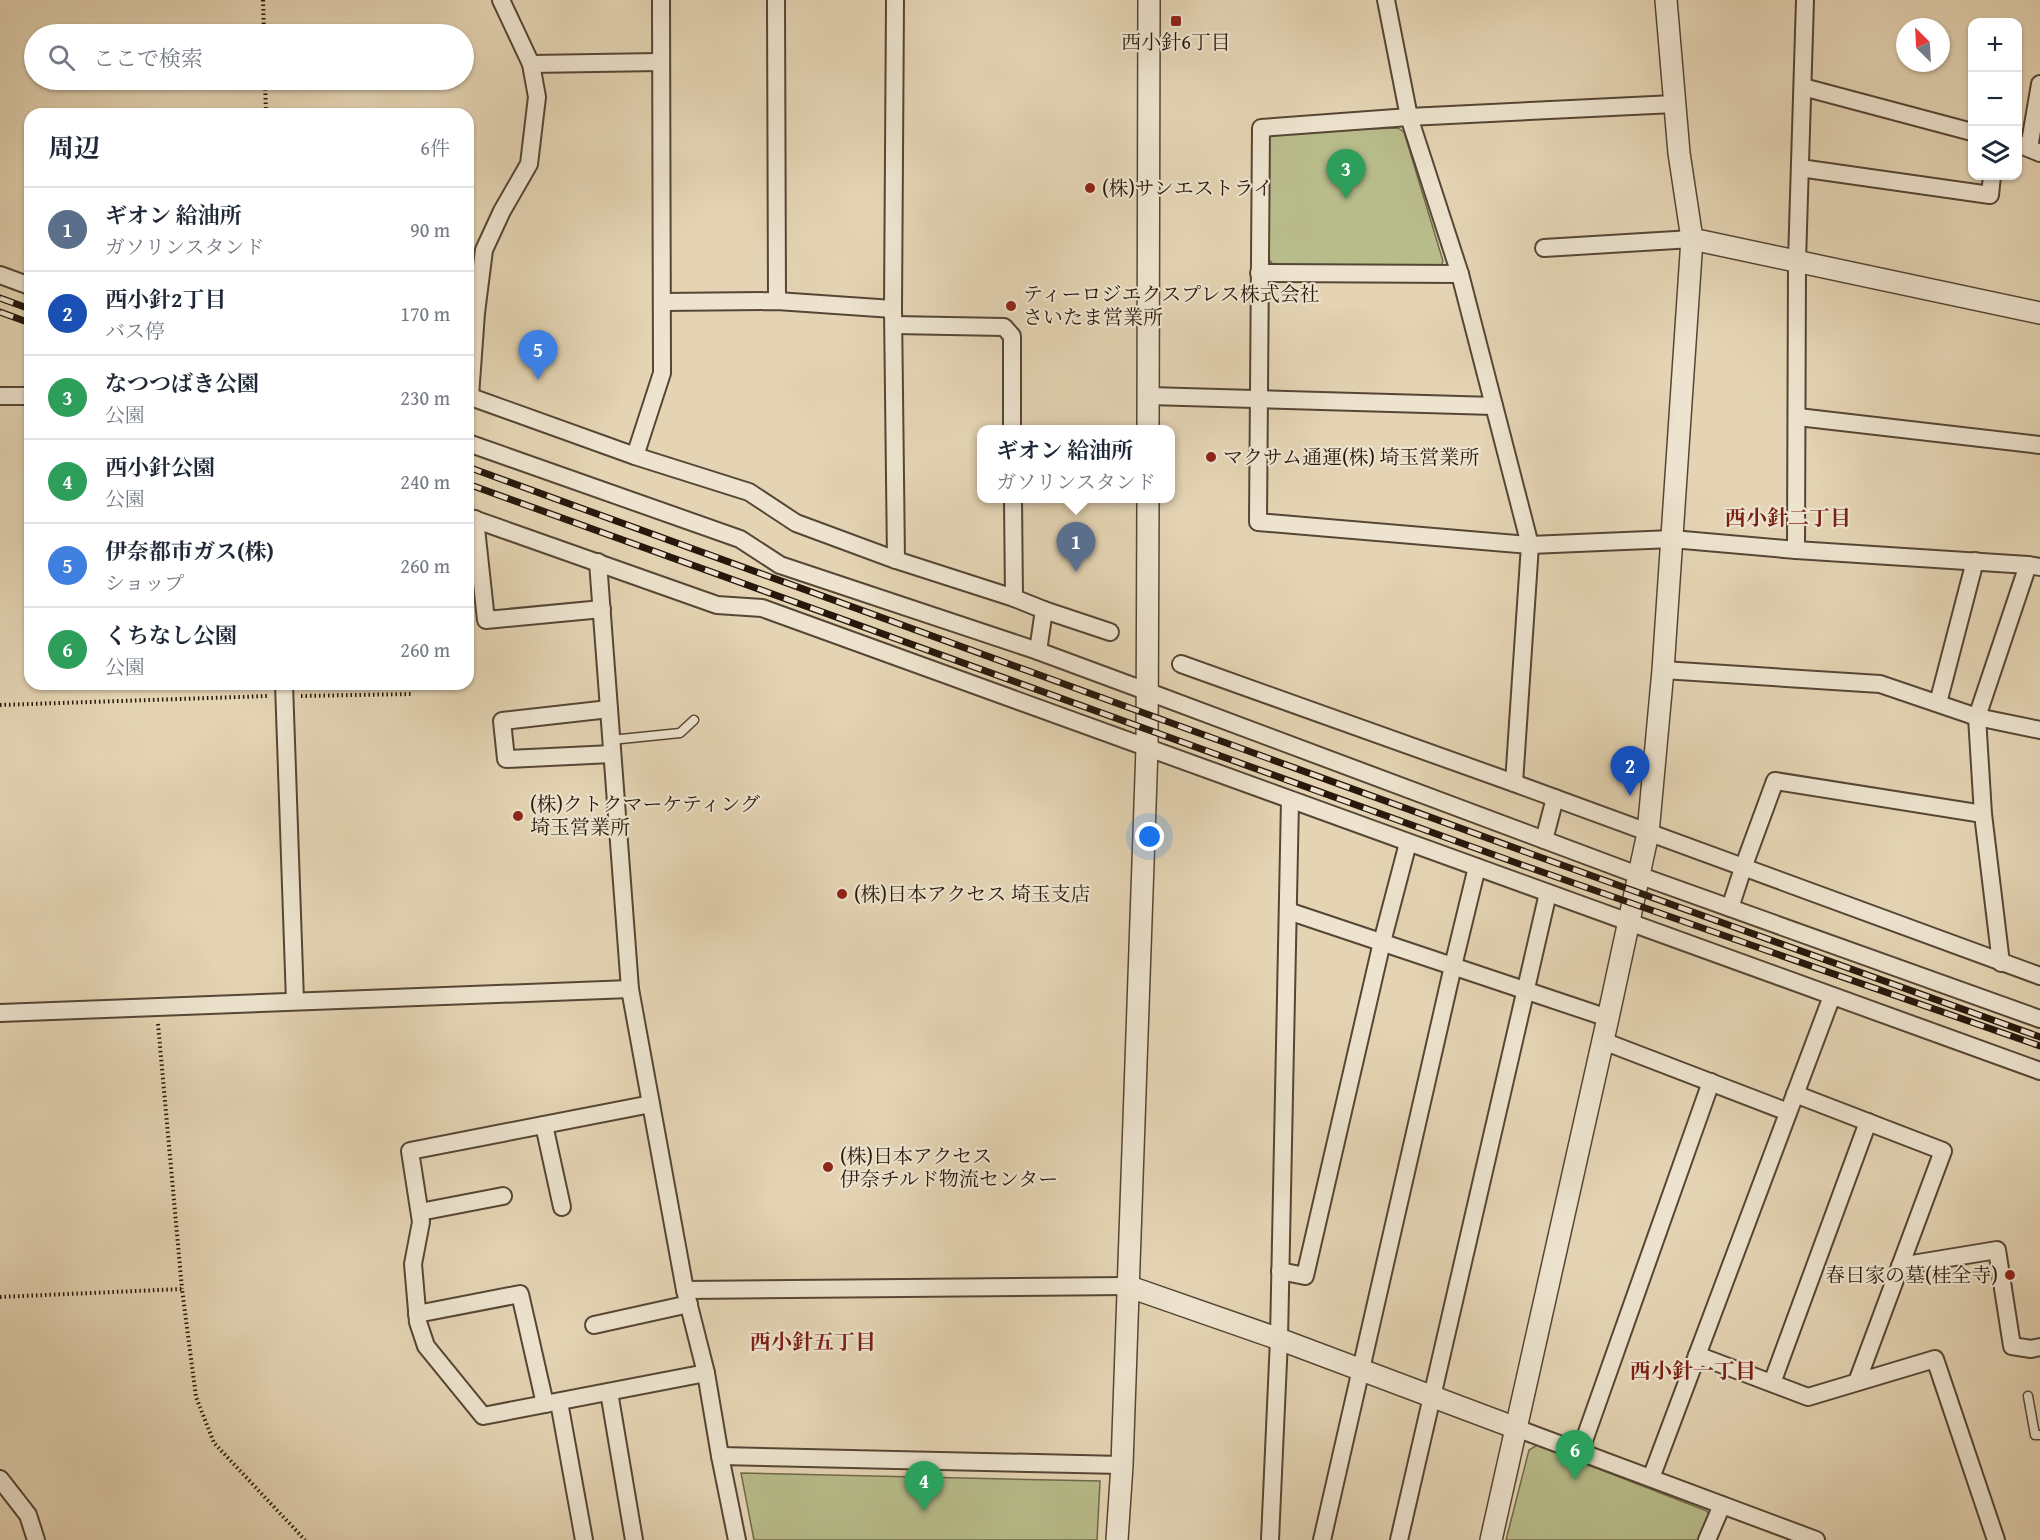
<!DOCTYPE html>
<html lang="ja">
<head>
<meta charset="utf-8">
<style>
  :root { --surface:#fff; --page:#f2f2f3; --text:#1f2937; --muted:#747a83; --line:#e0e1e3; --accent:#8f2418 }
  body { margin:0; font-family:"Gentium Book Plus","Noto Serif JP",serif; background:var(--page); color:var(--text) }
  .controls { position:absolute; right:18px; top:18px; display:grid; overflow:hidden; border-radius:12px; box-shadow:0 2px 4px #0004 }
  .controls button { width:54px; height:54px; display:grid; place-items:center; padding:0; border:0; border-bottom:2px solid var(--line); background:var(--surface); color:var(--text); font:30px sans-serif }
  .compass { position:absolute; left:1896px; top:18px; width:54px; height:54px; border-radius:50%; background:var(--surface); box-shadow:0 2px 4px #0004; rotate:336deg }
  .you { position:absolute; left:1150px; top:837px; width:21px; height:21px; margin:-15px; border:4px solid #fff; border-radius:50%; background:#1a73e8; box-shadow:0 0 0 9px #1a73e833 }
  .badge { display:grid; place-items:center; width:39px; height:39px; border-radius:50%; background:var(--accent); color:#fff; font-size:20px; font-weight:700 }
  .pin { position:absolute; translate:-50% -50px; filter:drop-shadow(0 2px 3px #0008) }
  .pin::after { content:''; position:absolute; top:32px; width:21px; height:18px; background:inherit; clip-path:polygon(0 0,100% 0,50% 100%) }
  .popup { position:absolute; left:977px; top:425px; width:198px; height:78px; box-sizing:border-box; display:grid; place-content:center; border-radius:12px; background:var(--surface); filter:drop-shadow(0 2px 4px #0005); font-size:20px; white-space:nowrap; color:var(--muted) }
  .popup b { font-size:22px; color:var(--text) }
  .popup::after { content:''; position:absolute; left:50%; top:100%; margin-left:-12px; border:12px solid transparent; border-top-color:var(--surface) }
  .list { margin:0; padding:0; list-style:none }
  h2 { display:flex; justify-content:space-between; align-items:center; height:78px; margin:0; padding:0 24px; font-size:26px }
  h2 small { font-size:20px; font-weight:400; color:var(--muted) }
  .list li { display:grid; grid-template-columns:39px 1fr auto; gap:18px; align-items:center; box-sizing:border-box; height:84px; padding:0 24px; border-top:2px solid var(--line) }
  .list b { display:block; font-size:22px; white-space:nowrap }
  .list p { margin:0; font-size:20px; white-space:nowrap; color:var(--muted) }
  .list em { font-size:20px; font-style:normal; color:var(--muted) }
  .icon { flex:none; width:33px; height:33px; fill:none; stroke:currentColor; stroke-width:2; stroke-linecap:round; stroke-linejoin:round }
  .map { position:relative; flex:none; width:2040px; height:1540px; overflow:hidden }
  .search { position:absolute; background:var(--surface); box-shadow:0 2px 4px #0004; left:24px; top:24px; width:450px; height:66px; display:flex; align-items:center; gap:15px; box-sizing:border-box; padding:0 21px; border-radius:33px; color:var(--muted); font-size:22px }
  .panel { position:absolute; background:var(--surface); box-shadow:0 2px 4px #0004; left:24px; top:108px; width:450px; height:582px; border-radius:18px }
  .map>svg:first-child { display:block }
  .green { fill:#b8bc8a; stroke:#706a4a; stroke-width:1.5 }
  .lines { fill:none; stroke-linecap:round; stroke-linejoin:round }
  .service-casing { stroke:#564635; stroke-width:11 }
  .minor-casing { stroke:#564635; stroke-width:20 }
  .tertiary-casing { stroke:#564635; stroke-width:24 }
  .path { stroke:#27170b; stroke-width:4; stroke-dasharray:1.5 3; stroke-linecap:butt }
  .service { stroke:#ede3ce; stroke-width:8 }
  .minor { stroke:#ede3ce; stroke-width:16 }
  .tertiary { stroke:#ede3ce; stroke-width:21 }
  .rail-casing { stroke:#27170b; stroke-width:7 }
  .rail { stroke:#ede3ce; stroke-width:4.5; stroke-dasharray:14; stroke-linecap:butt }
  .poi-dot { fill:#8f2418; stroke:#ede3ce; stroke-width:2 }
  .labels { text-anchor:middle; stroke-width:4.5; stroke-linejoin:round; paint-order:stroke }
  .poi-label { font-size:20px; fill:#27170b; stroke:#ede3ce; text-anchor:start }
  .neighbourhood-label { font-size:21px; font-weight:bold; fill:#7a1f14; stroke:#ede3ce }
</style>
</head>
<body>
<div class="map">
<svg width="2040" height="1540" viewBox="0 0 2040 1540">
  <rect width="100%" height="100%" fill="#e4d4b3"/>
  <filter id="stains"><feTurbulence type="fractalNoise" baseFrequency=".00333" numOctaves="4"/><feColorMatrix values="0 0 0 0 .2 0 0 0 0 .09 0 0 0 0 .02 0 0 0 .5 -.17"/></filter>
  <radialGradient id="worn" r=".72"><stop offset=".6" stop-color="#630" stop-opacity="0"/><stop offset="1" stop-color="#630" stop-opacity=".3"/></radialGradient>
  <g class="green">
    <path d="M1398,128l6,4 39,129 -3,8 -165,-2 -8,-10v-117l8,-8z"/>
    <path d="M1537,1445l170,66 3,6 -11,23h-193l23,-90z"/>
    <path d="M741,1473l359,8 -3,59h-343z"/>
  </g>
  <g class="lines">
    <g class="service-casing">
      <g id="service">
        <path d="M611,740l69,-7 14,-13"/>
        <path d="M2028,1396l7,39h5"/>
      </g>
    </g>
    <g class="minor-casing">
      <g id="minor">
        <path d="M776,0l1,301"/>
        <path d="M895,0l-2,309 3,251"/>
        <path d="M1386,0l23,117 51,157 70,271 -16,238"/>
        <path d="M531,64l129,-2"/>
        <path d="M1803,87l169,45"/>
        <path d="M1674,104l-265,13 -148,11 -3,394 272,23 142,-6 124,11 232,15 12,2"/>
        <path d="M2018,144l22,9"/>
        <path d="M2029,148l11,-64"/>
        <path d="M1800,168l190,27 2,-19"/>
        <path d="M1544,248l148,-9"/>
        <path d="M1259,273l201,1"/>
        <path d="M0,275l30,11"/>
        <path d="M662,302l115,-1 116,8"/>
        <path d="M894,325l110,2 8,9v94"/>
        <path d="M0,396h30"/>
        <path d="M468,396l167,60 114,36 47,31 100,37 118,38 30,12 -6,41"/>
        <path d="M470,396l6,-83 8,-63 18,-39 27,-47 8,-67 -6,-33 -30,-64"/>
        <path d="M1149,396l345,10"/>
        <path d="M1798,417l242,28"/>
        <path d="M468,443l272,96 40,26 258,86 108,40 492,184 402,144"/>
        <path d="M635,456l27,-83 -1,-373"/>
        <path d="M1013,498l1,100"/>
        <path d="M468,517l249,88 45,3 1278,463"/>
        <path d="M475,519l11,101 116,-11"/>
        <path d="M1796,550l1,-289 8,-261"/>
        <path d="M598,562l32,427 55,301 21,83 14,83 17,84"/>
        <path d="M1044,610l66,22"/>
        <path d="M1181,664l333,119 526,193"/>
        <path d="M1663,670l217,14 97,33 63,13"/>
        <path d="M284,684l11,317"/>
        <path d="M1938,703l37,-142"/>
        <path d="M609,709l-107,12 4,38 106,-5"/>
        <path d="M1544,840l11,-42"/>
        <path d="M1730,908l13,-40 32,-87 208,33"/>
        <path d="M1288,911l320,107"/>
        <path d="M2001,963l-18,-149 -6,-97 51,-152"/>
        <path d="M0,1013l630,-24"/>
        <path d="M1603,1041l185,71"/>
        <path d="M1795,1094l148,57 -86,231"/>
        <path d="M651,1104l-241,47 11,71 -8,42 5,58 8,24 57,70 223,-43"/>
        <path d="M544,1125l18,82"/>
        <path d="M420,1212l83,-16"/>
        <path d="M1900,1266l97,-16 15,96 19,3 9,-2"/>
        <path d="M1280,1271l25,5 77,-334 26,-99"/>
        <path d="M685,1290l442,-4"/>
        <path d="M417,1314l103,-20 25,110"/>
        <path d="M594,1325l95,-21"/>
        <path d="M1697,1355l111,42 127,-38 61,181"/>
        <path d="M1772,1383l96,-261"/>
        <path d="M609,1392l25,148"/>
        <path d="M559,1402l25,138"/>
        <path d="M1516,1428l300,112"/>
        <path d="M1580,1452l131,-370"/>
        <path d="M720,1456l402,9"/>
        <path d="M1651,1478l181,-482"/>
        <path d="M0,1479l28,36 8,25"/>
        <path d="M1270,1540l9,-201 11,-539"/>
        <path d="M1322,1540l131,-574 24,-99"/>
        <path d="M1399,1540l149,-647"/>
        <path d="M1707,1540l15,-35"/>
      </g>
    </g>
    <g class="tertiary-casing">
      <g id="tertiary">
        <path d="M1666,0l13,153 13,86 348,74"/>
        <path d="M1148,430l1,-430"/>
        <path d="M1127,1286l152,53 237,89"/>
        <path d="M1117,1540l5,-75 25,-717 1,-250"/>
        <path d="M1491,1540l117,-522 40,-185 15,-163 29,-431"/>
      </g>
    </g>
    <g class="path">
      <path d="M263,0l1,34"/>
      <path d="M265,80l1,34"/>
      <path d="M301,696l111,-2"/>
      <path d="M0,705l269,-9"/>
      <path d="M158,1024l24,265"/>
      <path d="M0,1297l182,-8 14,108 18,46 91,97"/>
    </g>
    <use href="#service" class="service"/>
    <use href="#minor" class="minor"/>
    <use href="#tertiary" class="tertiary"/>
    <g class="rail-casing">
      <g id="rail">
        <path d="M0,298l30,11"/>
        <path d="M0,312l30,11"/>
        <path d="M468,467l1066,388 506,182"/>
        <path d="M468,484l1057,382 515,180"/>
      </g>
    </g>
    <use href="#rail" class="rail"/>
  </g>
  <g class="poi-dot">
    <rect x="1170" y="15" width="12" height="12" rx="3"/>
    <circle cx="1090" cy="188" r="6"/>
    <circle cx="1011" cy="306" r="6"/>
    <circle cx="1211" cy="457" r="6"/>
    <circle cx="518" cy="816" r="6"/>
    <circle cx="842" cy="894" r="6"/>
    <circle cx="828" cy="1167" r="6"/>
    <circle cx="2010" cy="1275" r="6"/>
  </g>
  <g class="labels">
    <g class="poi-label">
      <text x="1176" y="49" text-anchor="middle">西小針6丁目</text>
      <text x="1102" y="195">(株)サンエストライ</text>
      <text x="1023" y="301">ティーロジエクスプレス株式会社<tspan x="1023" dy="23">さいたま営業所</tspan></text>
      <text x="1223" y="464">マクサム通運(株) 埼玉営業所</text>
      <text x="530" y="811">(株)クトクマーケティング<tspan x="530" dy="23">埼玉営業所</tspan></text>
      <text x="854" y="901">(株)日本アクセス 埼玉支店</text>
      <text x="840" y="1163">(株)日本アクセス<tspan x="840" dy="23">伊奈チルド物流センター</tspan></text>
      <text x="1998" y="1282" text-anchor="end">春日家の墓(桂全寺)</text>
    </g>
    <g class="neighbourhood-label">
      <text x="1788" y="525">西小針二丁目</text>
      <text x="813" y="1349">西小針五丁目</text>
      <text x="1693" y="1378">西小針一丁目</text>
    </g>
  </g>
  <rect width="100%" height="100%" filter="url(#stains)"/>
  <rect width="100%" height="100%" fill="url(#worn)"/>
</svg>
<div class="controls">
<button>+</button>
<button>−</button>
<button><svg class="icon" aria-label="layers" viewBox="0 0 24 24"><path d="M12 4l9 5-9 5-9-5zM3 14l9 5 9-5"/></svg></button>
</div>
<svg class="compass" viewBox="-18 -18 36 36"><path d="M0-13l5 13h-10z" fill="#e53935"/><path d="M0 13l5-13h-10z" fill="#747a83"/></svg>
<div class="you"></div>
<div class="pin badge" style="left:1076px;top:572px;background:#5c6f8a">1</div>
<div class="popup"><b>ギオン 給油所</b>ガソリンスタンド</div>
<div class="pin badge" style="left:1630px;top:796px;background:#1a4fb4">2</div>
<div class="pin badge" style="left:1346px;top:199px;background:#2e9e5b">3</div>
<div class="pin badge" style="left:924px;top:1511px;background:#2e9e5b">4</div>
<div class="pin badge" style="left:538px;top:380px;background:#3f7fe0">5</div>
<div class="pin badge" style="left:1575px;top:1480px;background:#2e9e5b">6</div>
<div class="search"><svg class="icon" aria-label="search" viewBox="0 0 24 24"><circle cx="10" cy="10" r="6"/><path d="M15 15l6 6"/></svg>ここで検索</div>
<section class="panel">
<h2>周辺<small>6件</small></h2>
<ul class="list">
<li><span class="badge" style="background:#5c6f8a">1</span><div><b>ギオン 給油所</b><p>ガソリンスタンド</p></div><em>90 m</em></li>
<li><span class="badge" style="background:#1a4fb4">2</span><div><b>西小針2丁目</b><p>バス停</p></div><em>170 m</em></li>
<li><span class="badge" style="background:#2e9e5b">3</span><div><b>なつつばき公園</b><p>公園</p></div><em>230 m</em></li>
<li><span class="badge" style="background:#2e9e5b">4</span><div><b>西小針公園</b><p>公園</p></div><em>240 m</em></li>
<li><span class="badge" style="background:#3f7fe0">5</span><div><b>伊奈都市ガス(株)</b><p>ショップ</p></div><em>260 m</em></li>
<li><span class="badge" style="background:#2e9e5b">6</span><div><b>くちなし公園</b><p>公園</p></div><em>260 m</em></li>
</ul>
</section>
</div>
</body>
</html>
